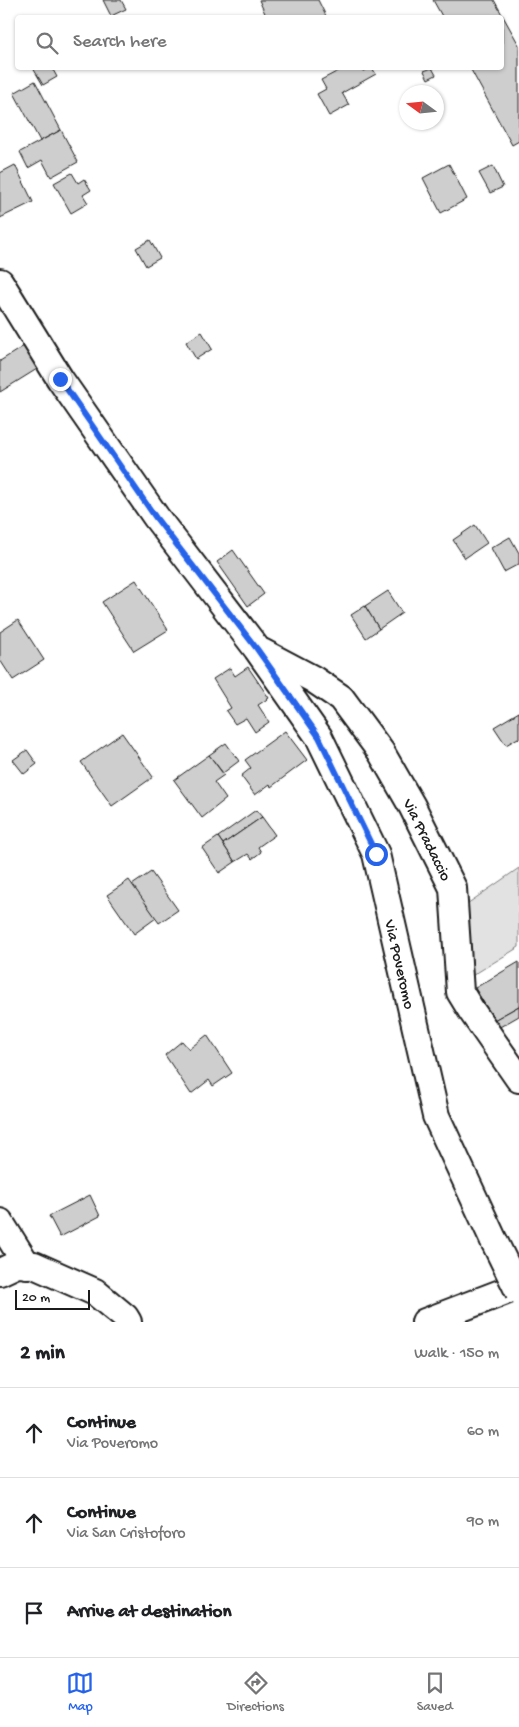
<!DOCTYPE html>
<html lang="en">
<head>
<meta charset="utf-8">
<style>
  :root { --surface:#fff; --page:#f6f6f6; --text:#202124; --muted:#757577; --line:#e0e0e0; --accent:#2563eb }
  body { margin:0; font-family:"Gochi Hand",sans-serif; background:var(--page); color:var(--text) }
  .compass { position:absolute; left:399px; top:85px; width:45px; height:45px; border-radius:50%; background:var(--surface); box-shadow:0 1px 4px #0004; rotate:285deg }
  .scale { position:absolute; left:15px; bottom:12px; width:75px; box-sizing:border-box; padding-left:5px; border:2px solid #1c1c1c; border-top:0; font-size:14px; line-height:18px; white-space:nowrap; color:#1c1c1c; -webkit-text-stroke:4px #fff; paint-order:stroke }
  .stop { position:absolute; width:15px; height:15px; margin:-11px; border:4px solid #2563eb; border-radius:50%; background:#fff }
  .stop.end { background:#2563eb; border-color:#fff; box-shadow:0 1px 5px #0008 }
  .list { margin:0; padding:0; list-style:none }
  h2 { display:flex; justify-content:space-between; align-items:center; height:65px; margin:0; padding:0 20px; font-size:21px }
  h2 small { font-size:16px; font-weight:400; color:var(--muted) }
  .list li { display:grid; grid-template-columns:32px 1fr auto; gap:15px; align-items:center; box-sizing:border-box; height:90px; padding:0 20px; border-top:1px solid var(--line) }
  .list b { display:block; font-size:19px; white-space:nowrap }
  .list p { margin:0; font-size:16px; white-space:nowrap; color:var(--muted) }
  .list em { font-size:16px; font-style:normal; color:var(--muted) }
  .icon { flex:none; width:28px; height:28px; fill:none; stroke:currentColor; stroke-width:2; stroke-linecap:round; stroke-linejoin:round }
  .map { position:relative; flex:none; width:519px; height:1322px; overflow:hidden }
  .search { position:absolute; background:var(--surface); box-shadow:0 1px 4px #0004; left:15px; right:15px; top:15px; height:55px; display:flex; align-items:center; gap:12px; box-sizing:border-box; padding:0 18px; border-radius:5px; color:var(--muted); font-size:19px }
  .sheet { height:335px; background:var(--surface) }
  nav { display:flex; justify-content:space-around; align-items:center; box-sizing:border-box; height:70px; border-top:1px solid var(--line); background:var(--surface); font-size:14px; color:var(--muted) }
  nav a { display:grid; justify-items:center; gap:2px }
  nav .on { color:var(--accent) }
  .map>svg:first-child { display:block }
  .green { fill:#e2e2e2; stroke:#7f7f7f }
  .building { fill:#cecece; stroke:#1c1c1c }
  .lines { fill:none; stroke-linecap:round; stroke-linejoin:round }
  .minor-casing { stroke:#1c1c1c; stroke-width:30 }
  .minor { stroke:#fff; stroke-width:26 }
  .minor-bridge-casing { stroke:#1c1c1c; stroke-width:30; stroke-linecap:butt }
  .minor-bridge { stroke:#fff; stroke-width:26 }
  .route { stroke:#2563eb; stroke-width:6 }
  .labels { text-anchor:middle; stroke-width:4.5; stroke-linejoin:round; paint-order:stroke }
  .street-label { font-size:16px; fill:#1c1c1c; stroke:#fff }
</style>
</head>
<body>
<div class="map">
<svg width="519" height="1322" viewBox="0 0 519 1322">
  <rect width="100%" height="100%" fill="#fff"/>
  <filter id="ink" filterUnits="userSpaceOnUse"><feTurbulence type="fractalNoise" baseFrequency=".02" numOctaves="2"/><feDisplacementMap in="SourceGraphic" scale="10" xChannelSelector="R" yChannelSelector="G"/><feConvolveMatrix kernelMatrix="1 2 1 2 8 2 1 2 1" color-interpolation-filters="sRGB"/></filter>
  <g filter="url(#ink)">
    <path class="green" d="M519,868v79l-49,30 -6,-71z"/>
    <g class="building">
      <path d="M103,0h18l5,9 -15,7z"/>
      <path d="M259,0h59l9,18h-60z"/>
      <path d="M433,0h61l25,45v96l-7,4 -42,-77h32v-50h-59z"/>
      <path d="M33,68h19l5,9 -14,8z"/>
      <path d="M344,68h17l2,3 9,-3 4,6 -34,19 7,12 -20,11 -12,-22 9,-5 -5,-9z"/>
      <path d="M432,68l4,7 -8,4 -4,-8z"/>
      <path d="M35,81l26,49 -21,11 -26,-48z"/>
      <path d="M61,130l17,32 -27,15 -9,-17 -14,8 -8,-16z"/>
      <path d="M449,164l18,35 -26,14 -18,-35z"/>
      <path d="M15,165l18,37 -33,16v-45z"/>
      <path d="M493,166l10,21 -13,6 -11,-20z"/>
      <path d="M72,173l6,10 6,-4 7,11 -8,5 5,8 -17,10 -17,-30z"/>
      <path d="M150,240l10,18 -14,8 -10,-18z"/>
      <path d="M202,332l10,17 -16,10 -10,-17z"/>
      <path d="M24,346l13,23 -37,23v-31z"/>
      <path d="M475,525l12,18 -22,15 -12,-18z"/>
      <path d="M510,537l9,16v11l-15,8 -13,-24z"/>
      <path d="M233,550l31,44 -16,12 -31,-44z"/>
      <path d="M136,580l32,50 -34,21 -32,-49z"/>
      <path d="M388,591l14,22 -23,16 -14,-23z"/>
      <path d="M365,606l14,23 -13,9 -15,-23z"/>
      <path d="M18,620l26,40 -31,20 -13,-20v-28z"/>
      <path d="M248,667l21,31 -11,7 11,17 -14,10 -9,-14 -11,6 -9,-13 5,-3 -18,-29 17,-11 5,8z"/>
      <path d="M519,712v27l-1,-1 -12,7 -12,-18z"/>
      <path d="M285,731l22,29 -36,27 -1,-3 -15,11 -14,-19 10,-8 -6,-8z"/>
      <path d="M122,733l31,44 -41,29 -31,-44z"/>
      <path d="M226,743l13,18 -16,12 -14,-18z"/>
      <path d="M27,750l10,14 -13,10 -11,-14z"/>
      <path d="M209,755l15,20 -10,7 12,17 -24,19 -28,-38z"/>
      <path d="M256,810l6,7 -39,27 -5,-7z"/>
      <path d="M262,817l13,18 -17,12 3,5 -9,7 -4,-5 -13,8 -12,-18z"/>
      <path d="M218,837l17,25 -16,11 -17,-25z"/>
      <path d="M151,872l27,38 -19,13 -27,-38z"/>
      <path d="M129,880l27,38 -22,16 -27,-39z"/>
      <path d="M519,962v44l-25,14 -19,-32z"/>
      <path d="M519,1006v10l-21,12 -4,-8z"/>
      <path d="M207,1035l25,38 -19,13 -4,-6 -18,14 -26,-39 17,-14 7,8z"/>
      <path d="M90,1195l10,21 -40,21 -11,-21z"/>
    </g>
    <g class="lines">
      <g class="minor-casing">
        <g id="minor">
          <path id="s1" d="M0,282l60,97 96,138 101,132 62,88 57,117 60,262 58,125"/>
          <path id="s2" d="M262,652l51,27 28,19 40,54 31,54 41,82 7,104 11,18 48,69"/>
          <path d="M0,1222l27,43"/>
          <path d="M0,1272l17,-8 17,1 61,27 30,25 3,5"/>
          <path d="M425,1322l94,-36"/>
        </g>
      </g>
      <use href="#minor" class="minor"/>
      <g class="minor-bridge-casing">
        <path id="minor-bridge" d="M494,1241l25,51"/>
      </g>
      <use href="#minor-bridge" class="minor-bridge"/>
    </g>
  </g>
  <g class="lines" filter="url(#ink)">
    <path class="route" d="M60,379l96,139 101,131 62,88 57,117"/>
  </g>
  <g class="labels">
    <g class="street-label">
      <text dy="6" stroke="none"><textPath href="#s2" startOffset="258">Via Pradaccio</textPath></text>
      <text dy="6" stroke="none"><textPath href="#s1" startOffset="799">Via Poveromo</textPath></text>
    </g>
  </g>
</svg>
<svg class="compass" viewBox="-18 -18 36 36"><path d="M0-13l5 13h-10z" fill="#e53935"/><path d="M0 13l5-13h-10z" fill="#757577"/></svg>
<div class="scale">20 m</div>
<div class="stop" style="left:376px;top:854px"></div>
<div class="stop end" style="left:60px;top:379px"></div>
<div class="search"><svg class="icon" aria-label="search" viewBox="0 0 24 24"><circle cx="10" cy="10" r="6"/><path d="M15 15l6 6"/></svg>Search here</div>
</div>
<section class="sheet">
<h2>2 min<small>Walk · 150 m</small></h2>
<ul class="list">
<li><svg class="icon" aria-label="ahead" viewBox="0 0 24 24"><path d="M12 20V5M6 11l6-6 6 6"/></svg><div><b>Continue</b><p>Via Poveromo</p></div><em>60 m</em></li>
<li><svg class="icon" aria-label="ahead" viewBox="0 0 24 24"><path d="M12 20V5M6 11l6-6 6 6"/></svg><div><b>Continue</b><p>Via San Cristoforo</p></div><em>90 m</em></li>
<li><svg class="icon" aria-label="arrive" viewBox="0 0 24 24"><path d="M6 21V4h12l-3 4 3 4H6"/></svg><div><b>Arrive at destination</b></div></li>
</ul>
</section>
<nav>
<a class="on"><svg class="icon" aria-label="map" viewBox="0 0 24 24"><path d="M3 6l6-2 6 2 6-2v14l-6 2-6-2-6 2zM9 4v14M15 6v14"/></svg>Map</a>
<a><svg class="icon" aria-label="directions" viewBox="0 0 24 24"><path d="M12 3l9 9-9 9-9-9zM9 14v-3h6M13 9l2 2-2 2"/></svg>Directions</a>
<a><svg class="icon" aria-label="saved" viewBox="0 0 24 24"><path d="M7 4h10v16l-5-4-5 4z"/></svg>Saved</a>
</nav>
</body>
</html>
